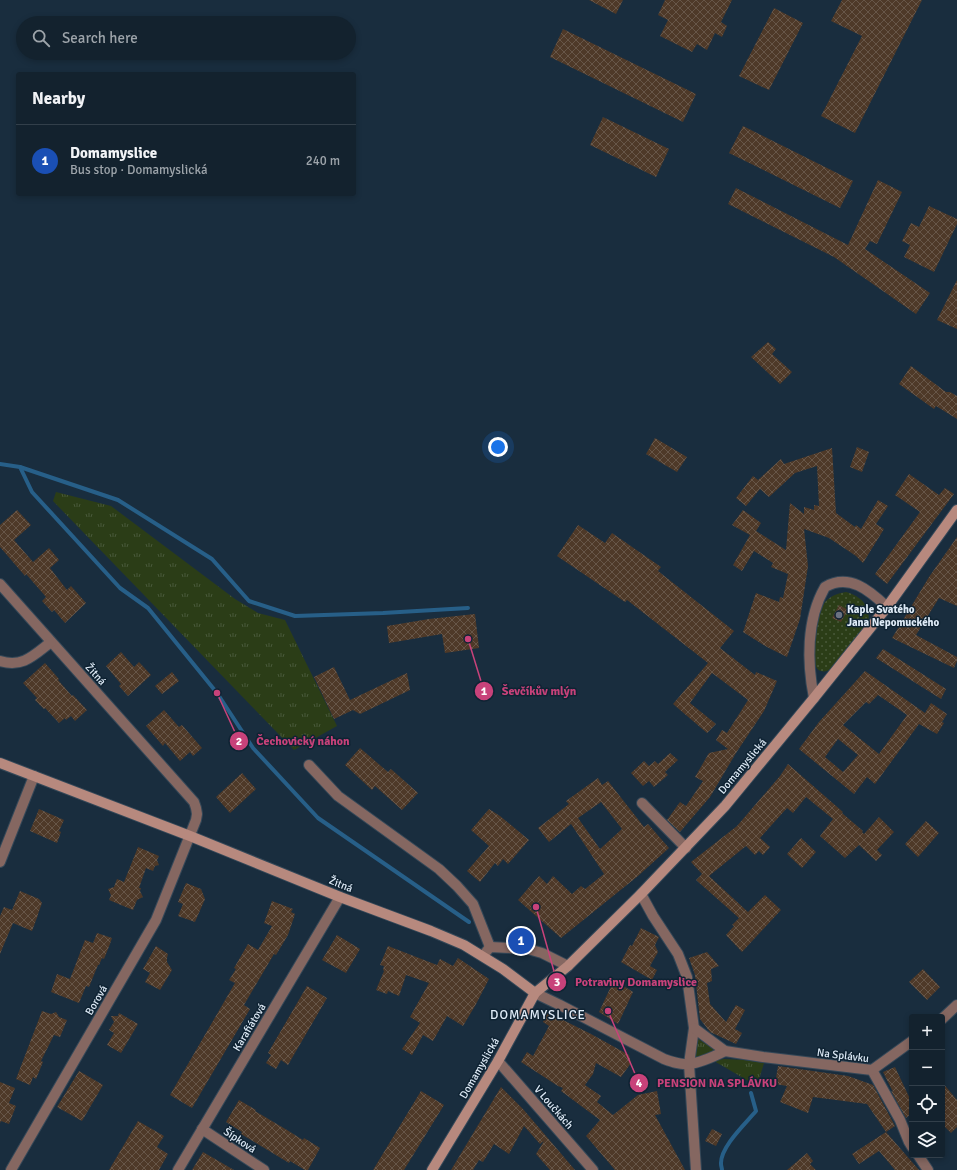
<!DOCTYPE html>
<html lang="en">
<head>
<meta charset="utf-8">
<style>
  :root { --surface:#13222e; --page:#202f3a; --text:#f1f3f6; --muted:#9da4aa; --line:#323f4a; --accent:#ea580c }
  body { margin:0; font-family:Signika,sans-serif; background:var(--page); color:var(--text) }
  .controls { position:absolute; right:12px; bottom:12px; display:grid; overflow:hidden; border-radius:4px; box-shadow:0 2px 6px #0003 }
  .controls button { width:36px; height:36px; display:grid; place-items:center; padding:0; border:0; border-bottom:1px solid var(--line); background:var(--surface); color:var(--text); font:20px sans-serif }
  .you { position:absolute; left:498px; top:447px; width:14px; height:14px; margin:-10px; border:3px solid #fff; border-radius:50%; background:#1a73e8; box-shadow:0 0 0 6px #1a73e833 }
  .badge { display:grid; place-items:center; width:26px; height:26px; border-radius:50%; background:var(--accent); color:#fff; font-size:13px; font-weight:700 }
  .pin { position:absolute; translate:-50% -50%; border:2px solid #fff; box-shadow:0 1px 4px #0006 }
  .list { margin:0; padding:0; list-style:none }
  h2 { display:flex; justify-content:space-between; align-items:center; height:52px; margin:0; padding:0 16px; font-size:17px }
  h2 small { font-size:13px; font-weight:400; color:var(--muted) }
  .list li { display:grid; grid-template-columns:26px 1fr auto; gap:12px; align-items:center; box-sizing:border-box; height:72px; padding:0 16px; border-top:1px solid var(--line) }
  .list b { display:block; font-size:15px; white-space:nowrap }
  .list p { margin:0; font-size:13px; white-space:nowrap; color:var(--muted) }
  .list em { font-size:13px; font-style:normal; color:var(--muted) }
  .icon { flex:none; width:22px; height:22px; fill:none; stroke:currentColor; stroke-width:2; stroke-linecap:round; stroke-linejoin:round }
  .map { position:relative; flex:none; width:957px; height:1170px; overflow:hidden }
  .search { position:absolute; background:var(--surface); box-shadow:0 2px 6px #0003; left:16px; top:16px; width:340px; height:44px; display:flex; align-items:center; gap:10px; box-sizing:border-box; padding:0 14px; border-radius:22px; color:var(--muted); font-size:15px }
  .panel { position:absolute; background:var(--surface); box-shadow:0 2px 6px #0003; left:16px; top:72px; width:340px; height:124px; border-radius:4px }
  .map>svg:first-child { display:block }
  .grass { fill:url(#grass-tufts) }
  .park { fill:url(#park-dots) }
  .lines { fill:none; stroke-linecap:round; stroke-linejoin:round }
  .stream { stroke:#275f88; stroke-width:4 }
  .building { fill:url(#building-cross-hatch); fill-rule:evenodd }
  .street-casing { stroke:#354858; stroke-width:12 }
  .secondary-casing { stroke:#354858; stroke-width:12 }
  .street { stroke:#856761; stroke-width:10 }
  .secondary { stroke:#b7897e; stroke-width:10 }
  .worship-dot { fill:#6b7280; stroke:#0f2333; stroke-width:1.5 }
  .labels { text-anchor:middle; stroke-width:3; stroke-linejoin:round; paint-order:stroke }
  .poi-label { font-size:11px; font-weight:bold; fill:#dfebf7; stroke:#0f2333; text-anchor:start }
  .street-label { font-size:11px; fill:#dfebf7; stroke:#0f2333 }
  .quarter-label { font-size:13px; letter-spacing:1px; fill:#dfebf7; stroke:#0f2333 }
  .leader { fill:none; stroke:#c8427a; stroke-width:1.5 }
  .callout-dot { fill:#c8427a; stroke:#0f2333; stroke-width:1.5 }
  .mark-label { font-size:12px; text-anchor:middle; font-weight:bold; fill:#fff }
  .callout-label { font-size:12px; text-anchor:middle; font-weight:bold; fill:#c8427a; stroke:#0f2333; stroke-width:3; stroke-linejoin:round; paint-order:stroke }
</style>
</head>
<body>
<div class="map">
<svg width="957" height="1170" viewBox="0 0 957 1170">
  <defs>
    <pattern id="grass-tufts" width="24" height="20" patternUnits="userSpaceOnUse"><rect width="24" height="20" fill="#2b3d17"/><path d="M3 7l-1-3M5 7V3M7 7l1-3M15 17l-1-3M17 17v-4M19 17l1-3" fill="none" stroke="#49593a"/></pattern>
    <pattern id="park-dots" width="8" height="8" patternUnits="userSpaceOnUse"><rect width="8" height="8" fill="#2b3d17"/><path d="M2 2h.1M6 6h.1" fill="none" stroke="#49593a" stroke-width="1.8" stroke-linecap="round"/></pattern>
    <pattern id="building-cross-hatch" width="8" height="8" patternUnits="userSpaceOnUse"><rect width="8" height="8" fill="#4e3928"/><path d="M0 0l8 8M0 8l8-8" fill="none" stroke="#675648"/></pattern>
  </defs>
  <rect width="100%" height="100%" fill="#192d3e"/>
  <g class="grass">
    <path d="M56,492l55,14 124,93 23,14 27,7 52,106 -43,24 -241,-249z"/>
    <path d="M698,1039l15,9 1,2 -2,2 -15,7 -2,-2 1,-16z"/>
    <path d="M724,1059l20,1 20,3 -7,23 -43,-25z"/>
  </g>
  <path class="park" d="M846,592c15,4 26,15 22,31l-38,46c-2,2 -6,3 -9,2 -15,-4 -3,-62 5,-70 6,-6 13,-8 20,-9z"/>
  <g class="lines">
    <g class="stream">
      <path d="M0,464l20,3 12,25 88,96 28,20 69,85 36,55 65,70 151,104"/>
      <path d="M20,467l98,33 94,59 37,42 46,15 88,-3 85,-5"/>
      <path d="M722,1170c0,-2 -1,-4 -1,-6 -1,-17 25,-41 35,-53l-5,-18"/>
    </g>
  </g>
  <g class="building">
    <path d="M589,0h34l-7,14z"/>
    <path d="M665,0h67l-11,22 6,4 -5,11 -7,-4 -8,17 -10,-6 -5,8 -32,-16 8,-16 -10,-5z"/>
    <path d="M842,0h80l-67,133 -34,-17 41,-80 -31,-15z"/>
    <path d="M774,8l29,15 -34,67 -30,-14z"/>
    <path d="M563,29l133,65 -13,28 -133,-65z"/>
    <path d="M603,117l66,32 -13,28 -66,-32z"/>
    <path d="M743,126l110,55 -13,27 -111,-55z"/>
    <path d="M878,180l24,12 -25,52 -7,-3 -5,8 65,44 -14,21 -82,-57 -106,-53 8,-16 112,57z"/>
    <path d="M929,206l28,13v5l-23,48 -30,-15 6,-12 -8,-4 9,-18 8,4z"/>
    <path d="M957,280v49l-20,-9z"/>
    <path d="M768,342l8,7 -4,5 20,18 -12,12 -29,-27z"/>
    <path d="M911,366l35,26h4l7,4v23l-21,-13 -2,3 -35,-25z"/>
    <path d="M655,438l32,19 -10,15 -31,-18z"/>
    <path d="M857,447l12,5 -7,20 -12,-5z"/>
    <path d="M832,448l4,65 19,14 1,-2 5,4 17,-29 10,6 -12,18 8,5 -21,34 -7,-7 -27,-18 -25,-9 4,37 -8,53 -13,38 -20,-10 -24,-15 13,-39 23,9 1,-5 3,1 5,-24 -17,-7 2,-4 -19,-12 -12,20 -9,-6 17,-30 -18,-10 11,-15 18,13 -5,8 30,19 4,-47 14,11v-7l10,3v-5l5,1 -2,-40 -22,7 -26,24 -9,-8 -14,17 -10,-8 17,-22 5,4 23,-21 3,5z"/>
    <path d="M909,474l30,21 6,-7 9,6 -67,90 -12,-10 45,-62 -25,-17z"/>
    <path d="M17,510l14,15 -17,15 19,22 16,-14 10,12 -9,8 17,22 4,-4 15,17 -21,20 -11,-13 -2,2 -10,-11 4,-4 -20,-23 -1,2 -25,-29v-22z"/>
    <path d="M578,525l27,18 7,-10 49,34 -3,4 76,60 -14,17 35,27 1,-3 21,9 -13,30 -28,42 -26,44 -30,35 -13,-12 13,-18 6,4 17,-25 -8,-4 14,-24 19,-4 -12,-9 6,-10 5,3 21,-33 -36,-27 -22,30 26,21 -9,9 -34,-29 35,-41 -81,-63 -2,2 -68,-46z"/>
    <path d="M957,537v69l-18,-8 -23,37 41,22v4l-3,7 -62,-30 37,-61z"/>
    <path d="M839,605l9,5 -7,12 -9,-4z"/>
    <path d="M475,614l4,34 -34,5 -3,-19 -53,9 -2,-17 42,-7z"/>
    <path d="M883,649l63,40 -5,10 -65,-41z"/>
    <path d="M121,652l13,15 5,-5 12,13 -23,21 -9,-10 2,-2 -15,-18z"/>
    <path d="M45,663l14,16 -1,1 14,16 1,-1 14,15 -12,11 -4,-5 -5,4 -1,-2 -6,5 -14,-15 -1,1 -9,-9 2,-2 -14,-15z"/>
    <path d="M334,667l16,33 57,-27 3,17 -50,24 -7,-4 -19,9 -20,-42z"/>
    <path d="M865,671l60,42 6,-10 16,11 -5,8 2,1 -7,11 -18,-10 -44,60 -8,-7 -13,17 -55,-45 20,-27zM878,695l29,20 -28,39 -36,-29 23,-23 3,2zM838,739l20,16 -15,17 -18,-15z"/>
    <path d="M172,672l7,9 -17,13 -7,-8z"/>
    <path d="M164,710l15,17 3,-2 20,23 -9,8 -3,-4 -10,9 -15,-18 -2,3 -17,-20z"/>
    <path d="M360,748l28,24 3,-3 27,24 -16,17 -27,-24 -3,4 -27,-25z"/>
    <path d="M670,753l8,7 -13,12 3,3 -14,12 -5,-6 -6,5 -12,-13 13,-12 5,5 6,-5 3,3z"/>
    <path d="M788,764l55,48 -1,1 21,18 -1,1 2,2 15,-17 15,15 -17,18 5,5 -6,6 -17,-16 -14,13 -25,-22 13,-17 -27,-22 -13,16 -6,-5 -27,30 10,9 -7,8 -4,-4 -4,4 -9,-9 -37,30 39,36 17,-17 16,15 -39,42 -16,-17 8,-9 -2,-1 7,-7 -43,-38 6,-6 -11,-12 46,-36 43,-50z"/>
    <path d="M242,773l14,16 -26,24 -14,-16z"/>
    <path d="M598,778l4,7 6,-4 36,46 4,-3 21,24 -31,28 -77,62 -43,-38 21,-24 8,8 6,-8 19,18 9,-8 4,3 19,-15 -33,-50 -22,18 -11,-14 31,-24 -3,-3zM601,802l21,27 -22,20 -22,-31z"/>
    <path d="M39,809l25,11 -5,11 2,1 -4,11 -27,-12z"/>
    <path d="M489,809l11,7 29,24 -21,24 -5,-5 -5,7 -3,-3 -15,19 -13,-11 22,-25 -18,-16z"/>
    <path d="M926,821l13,12 -21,24 -13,-13z"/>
    <path d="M801,838l15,14 -14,16 -15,-14z"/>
    <path d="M138,847l21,9 -2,4 2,5 -4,1 -2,5 -7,-3 -7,20h2l-1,3 3,6 -6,3 -4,10 -24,-10 2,-5 -3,-6 6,-2 3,-8 7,3z"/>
    <path d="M186,883l15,6 4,10 -10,23 -17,-6 5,-12 -5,-2z"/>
    <path d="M20,891l19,8 3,4 -4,11v1l-6,16 -19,-8 -13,31v-38l4,-9 8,3z"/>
    <path d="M272,901l21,8 -2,3 4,2 -7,21 -12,20 -2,-1 -30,51 6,4 -58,99 -22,-13 65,-112 -6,-3 7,-11 -2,-1 14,-24 10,6 14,-24 -8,-3z"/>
    <path d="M641,928l18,9 -4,8 3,7 -8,14 7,4 -5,10 -31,-18 9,-17 2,1z"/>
    <path d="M97,933l15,5 -2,6 -6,15 -2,-1 -3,7h-1l-9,22 -3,-1 -7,17 -28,-11 6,-18 13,5 15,-39 8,3z"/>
    <path d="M337,935l23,14 -14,24 -24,-13z"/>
    <path d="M156,946l12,8 -1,4v4l5,8 -12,20 -15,-8 5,-9 -7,-4z"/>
    <path d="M388,946l49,19 3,-6 13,7 5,-8 31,21 -14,27 -12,20 -16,-10 -14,25 -10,-6 -11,20 -10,-6 18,-26 -10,-6 19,-34 -23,-8 -7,21 -11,-5 -1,3 -11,-4 8,-19 -1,-1 1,-4 -4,-1z"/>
    <path d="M707,952l12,14 -8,3 1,12 -5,2 3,21 16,18 10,-17 9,5 -10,19 7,4 -6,11 -26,-12 -10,-13 -5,-44 -6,-17z"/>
    <path d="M923,969l17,18 -13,13 -18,-18z"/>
    <path d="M614,980l19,12 -15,32 -19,-12z"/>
    <path d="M307,986l20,12 -39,67 -7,-5 -5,9 -10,-6 5,-8 -3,-2z"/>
    <path d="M42,1011l9,3 5,-2 3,5 8,3 -7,17 -6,-2 -13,26 2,1 -7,17 -3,-2 -3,8 -14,-6z"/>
    <path d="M547,1012l44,22 38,21 2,8 -10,14 -25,-14 -3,11 -8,11 16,11 -4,6 16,13 25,-20 19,-4 4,23 -6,1 30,55h-70l-29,-34 14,-16 -39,-29 2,-3 -5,-2 -37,-24 6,-10 6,4 16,-30 -6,-4z"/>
    <path d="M119,1013l19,11 -17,29 -14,-8 7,-12 -5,-3 5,-8 -3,-6h7z"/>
    <path d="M778,1066l70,10 25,9 22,41 -9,6 -19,-28 -54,-7 -5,16 -28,-11 7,-16 -12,-2z"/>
    <path d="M895,1067l17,36v10l-6,5 -15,-27 2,1 -10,-20z"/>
    <path d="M79,1071l24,14 -21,36 -25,-14z"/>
    <path d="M0,1082l15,6 -6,15 7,3 -7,18 -8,-3 -1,2z"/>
    <path d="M942,1082l15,18v27l-6,6 -9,-9z"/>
    <path d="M501,1087l22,22 52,61h-25l-14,-16 8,-13 -4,3 -16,-18 -15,28 -15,-10 -11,18 -4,-2 -6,10h-22z"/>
    <path d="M421,1091l23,14 -40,65h-31z"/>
    <path d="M239,1100l17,10 -1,1 32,19 16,10 1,-2 16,10 -12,22h-3l-15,-9 -1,2 -48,-29 1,-2 -16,-10z"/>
    <path d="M138,1121l26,15 -7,11 11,7 -5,9 -4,7h-50z"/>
    <path d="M712,1129l10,5 -6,12 -11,-5z"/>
    <path d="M886,1132l33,38h-24l-16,-19 -20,13 -7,-10z"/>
    <path d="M203,1152l31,18h-42z"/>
    <path d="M807,1153l6,8 -3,3 6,6h-29z"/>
  </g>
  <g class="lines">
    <g class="street-casing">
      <g id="street">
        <path d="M0,584l194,218 2,6 1,6 -1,6 -40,100 -145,250"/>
        <path d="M0,661c23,7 34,-6 51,-19"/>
        <path d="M814,698c-7,-35 -8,-78 11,-111 24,-14 44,3 62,20"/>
        <path d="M309,765l29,31 101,73 18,17 16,18 17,43"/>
        <path d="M642,803l44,45"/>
        <path d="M0,862l34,-86"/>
        <path d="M641,894l12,22 25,38 9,23 7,51 -5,36 7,106"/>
        <path d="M486,952l4,-5 38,2 14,4 26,13"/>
        <path d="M535,993l25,12 104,54c8,3 16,6 25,5 11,-1 26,-8 36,-13"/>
        <path d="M942,1019l15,-14"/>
        <path d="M694,1028l31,23 38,6 109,13 28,50 9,22 3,5"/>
        <path d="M498,1061l95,109"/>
        <path d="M872,1070l40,-29"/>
        <path d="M202,1129l62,41"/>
        <path d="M918,1155l10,15"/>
        <path d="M178,1170l162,-273"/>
      </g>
    </g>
    <g class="secondary-casing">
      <g id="secondary">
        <path d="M0,763l190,73 150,61 91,34 33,14 39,24 32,24"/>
        <path d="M432,1170l66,-109 37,-68 33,-27 73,-72 84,-88 89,-108 73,-91 70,-97"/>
      </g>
    </g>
    <use href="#street" class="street"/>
    <use href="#secondary" class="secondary"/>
  </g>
  <circle class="worship-dot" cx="839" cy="615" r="4"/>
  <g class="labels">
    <g class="poi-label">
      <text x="847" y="613">Kaple Svatého<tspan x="847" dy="13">Jana Nepomuckého</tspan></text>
    </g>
    <g class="street-label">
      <text transform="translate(96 674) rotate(48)" y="4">Žitná</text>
      <text transform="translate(742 766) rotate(-50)" y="4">Domamyslická</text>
      <text transform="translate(341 884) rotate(22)" y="4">Žitná</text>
      <text transform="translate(96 1000) rotate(-60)" y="4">Borová</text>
      <text transform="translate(249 1027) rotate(-59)" y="4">Karafiátová</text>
      <text transform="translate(843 1055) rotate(7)" y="4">Na Splávku</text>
      <text transform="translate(479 1068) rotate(-60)" y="4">Domamyslická</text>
      <text transform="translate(554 1107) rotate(49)" y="4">V Loučkách</text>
      <text transform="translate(240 1140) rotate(34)" y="4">Šípková</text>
    </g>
    <g class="quarter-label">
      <text x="538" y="1019">DOMAMYSLICE</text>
    </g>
  </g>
  <path class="leader" d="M468 639L484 691M217 693L239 741M536 907L557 982M608 1011L639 1083"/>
  <g class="callout-dot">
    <circle cx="468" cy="639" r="4"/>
    <circle cx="217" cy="693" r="4"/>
    <circle cx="536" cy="907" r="4"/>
    <circle cx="608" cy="1011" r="4"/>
    <circle cx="484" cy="691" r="10"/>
    <circle cx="239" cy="741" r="10"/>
    <circle cx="557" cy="982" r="10"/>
    <circle cx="639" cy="1083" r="10"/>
  </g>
  <g class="mark-label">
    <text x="484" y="695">1</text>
    <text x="239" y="745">2</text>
    <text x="557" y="986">3</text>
    <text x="639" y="1087">4</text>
  </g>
  <g class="callout-label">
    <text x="539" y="695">Ševčíkův mlýn</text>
    <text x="303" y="745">Čechovický náhon</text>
    <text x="636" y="986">Potraviny Domamyslice</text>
    <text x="717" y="1087">PENSION NA SPLÁVKU</text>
  </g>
</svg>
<div class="controls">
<button>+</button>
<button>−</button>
<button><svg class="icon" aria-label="locate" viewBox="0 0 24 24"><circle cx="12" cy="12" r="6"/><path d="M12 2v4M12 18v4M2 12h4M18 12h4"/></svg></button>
<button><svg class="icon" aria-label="layers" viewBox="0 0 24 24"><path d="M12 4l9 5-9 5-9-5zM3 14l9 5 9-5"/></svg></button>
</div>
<div class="you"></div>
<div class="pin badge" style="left:521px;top:941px;background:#1a4fb4">1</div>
<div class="search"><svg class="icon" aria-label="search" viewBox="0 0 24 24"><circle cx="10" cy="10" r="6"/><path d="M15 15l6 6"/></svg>Search here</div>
<section class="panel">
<h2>Nearby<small></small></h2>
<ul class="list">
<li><span class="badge" style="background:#1a4fb4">1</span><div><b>Domamyslice</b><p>Bus stop · Domamyslická</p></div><em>240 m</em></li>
</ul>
</section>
</div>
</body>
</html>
